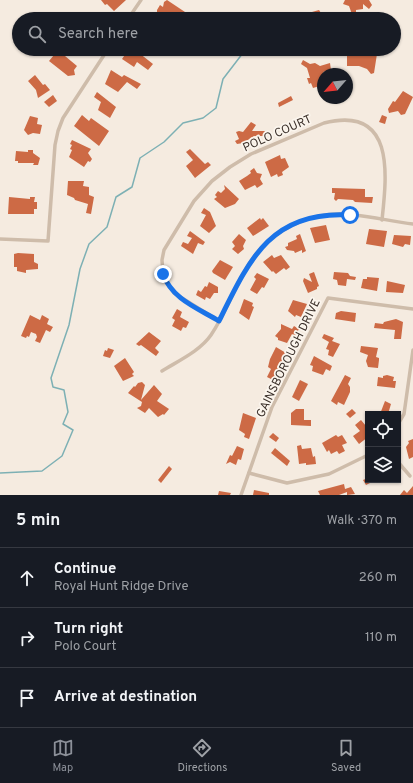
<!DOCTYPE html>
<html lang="en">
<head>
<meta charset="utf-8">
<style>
  :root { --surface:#171b24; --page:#242831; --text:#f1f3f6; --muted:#9ea1a6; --line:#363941; --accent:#8c9099 }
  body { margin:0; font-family:Overpass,sans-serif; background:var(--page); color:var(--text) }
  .controls { position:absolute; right:12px; bottom:12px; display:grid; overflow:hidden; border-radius:0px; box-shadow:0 1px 3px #0004 }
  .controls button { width:36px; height:36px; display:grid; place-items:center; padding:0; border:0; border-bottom:1px solid var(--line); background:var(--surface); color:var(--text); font:20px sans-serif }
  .compass { position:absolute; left:317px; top:68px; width:36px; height:36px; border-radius:50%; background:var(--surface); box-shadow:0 1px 3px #0004; rotate:242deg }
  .stop { position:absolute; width:12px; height:12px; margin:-9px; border:3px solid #1a73e8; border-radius:50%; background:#fff }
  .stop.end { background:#1a73e8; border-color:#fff; box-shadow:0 1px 4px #0008 }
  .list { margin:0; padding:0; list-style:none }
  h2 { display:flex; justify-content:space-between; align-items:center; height:52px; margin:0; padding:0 16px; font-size:17px }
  h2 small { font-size:13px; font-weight:400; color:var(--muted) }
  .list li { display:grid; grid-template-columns:26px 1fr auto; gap:12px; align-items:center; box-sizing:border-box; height:60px; padding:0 16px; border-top:1px solid var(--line) }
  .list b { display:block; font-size:15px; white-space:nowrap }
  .list p { margin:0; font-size:13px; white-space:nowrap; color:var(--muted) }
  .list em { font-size:13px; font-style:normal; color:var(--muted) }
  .icon { flex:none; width:22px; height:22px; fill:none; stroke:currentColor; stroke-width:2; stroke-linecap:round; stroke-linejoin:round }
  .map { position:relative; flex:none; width:413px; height:495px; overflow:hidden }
  .search { position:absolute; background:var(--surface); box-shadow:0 1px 3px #0004; left:12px; right:12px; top:12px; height:44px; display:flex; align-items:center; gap:10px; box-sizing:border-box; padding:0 14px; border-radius:22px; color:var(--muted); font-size:15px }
  .sheet { height:232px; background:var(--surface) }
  nav { display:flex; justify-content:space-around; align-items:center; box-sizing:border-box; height:56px; border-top:1px solid var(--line); background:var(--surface); font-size:11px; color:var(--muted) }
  nav a { display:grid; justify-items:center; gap:2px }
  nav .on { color:var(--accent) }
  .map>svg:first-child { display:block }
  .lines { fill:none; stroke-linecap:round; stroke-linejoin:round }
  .stream { stroke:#7db0b4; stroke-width:1.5 }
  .building { fill:#cd6a45 }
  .minor { stroke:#cebcaa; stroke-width:3.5 }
  .route { stroke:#1a73e8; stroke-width:5 }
  .labels { text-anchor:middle; stroke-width:3.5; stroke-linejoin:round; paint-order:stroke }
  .street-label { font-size:12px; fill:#3b302a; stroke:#fbf5ed }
</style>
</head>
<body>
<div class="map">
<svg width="413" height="495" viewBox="0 0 413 495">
  <rect width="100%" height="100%" fill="#f5ebe0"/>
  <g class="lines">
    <path class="stream" d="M0,473l42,-2 20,-15 11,-26 -10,-6 5,-12 -4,-22 -11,-3 -2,-9 18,-53 11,-56 9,-25 18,-17 9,-30 16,-10 8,-29 24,-16 19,-19 20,-5 13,-10 7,-29 23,-30"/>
  </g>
  <g class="building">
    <path d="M101,0h25l-12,11 -7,-7 -2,1z"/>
    <path d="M167,0l24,16 -2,3h-7l-5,-3 -1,3h-14l-5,-3v-6l3,-5 3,2 1,-5z"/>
    <path d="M345,0h24l3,5 -3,4 -6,-5v5l-7,1v7h-3l-4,-11 -6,-2z"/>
    <path d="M319,10l6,9h-22l9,-7z"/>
    <path d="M59,49h8l-3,3 1,4 12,10 -3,4 1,5 -7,1 -19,-15z"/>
    <path d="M129,49h5l19,15 -5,6 -11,-8 -3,5 -12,-8z"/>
    <path d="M357,49h12v1l8,4 -3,19 -3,1 -4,-5 -8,-3h-12v-13h8z"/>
    <path d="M303,60l7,4 5,-1 5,3 10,-3 1,7 -8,2v13l-10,3 -2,-5 -2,1 -2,-6h3l-3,-10 -6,-4z"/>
    <path d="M111,70l11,7 2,-2 17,9 -4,5 -10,-7 -9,10 -13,-8z"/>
    <path d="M35,75l8,10 2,-1 5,6 -12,8 -2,-8 -8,-9z"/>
    <path d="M403,91l10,6 -8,17 -4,1 -3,-4 -9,2 -1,-4 5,-8 2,1z"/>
    <path d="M97,92l19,15 -6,11 -12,-8 3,-8 -7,-5z"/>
    <path d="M53,95l4,6 -8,6 -5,-5z"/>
    <path d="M291,96l2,4 -14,7 -1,-4z"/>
    <path d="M82,115l7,6 2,-3 18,13 -10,15 -25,-20z"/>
    <path d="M382,115l5,2 -2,7 -6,-2z"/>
    <path d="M30,116l8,2 -1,6 5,1 -2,9 -7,-1 -5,2 -4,-5z"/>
    <path d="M251,122l5,3 -4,6h13l-1,5h-10l-11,7 -6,1 -2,-3 4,-2 -3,-7 3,-1 4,1z"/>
    <path d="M72,140l19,9 -3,4 4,6 -2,3 -2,-1 -4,6 -15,-10 3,-7 -2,-1 2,-4 -2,-1z"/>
    <path d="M190,149l15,15 3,-2 3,3 -16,13 -9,-12 7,-6 -7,-8z"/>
    <path d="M28,150h5v3l7,5 -2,7h-5l1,-2h-16v-2h-3l1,-10 12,1z"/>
    <path d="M280,155l1,4 4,-1 4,9 -7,5 1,3 -5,2 -1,-3 -6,3 -6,-15z"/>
    <path d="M254,168l3,5 5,1 -2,5 3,5 -6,4 -2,-3 -10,5 -6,-9 8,-5 4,-3 -1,-2z"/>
    <path d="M68,181h16l-1,5 6,1v8l5,2 -3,17 -5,-1 2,-9 -13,-4 -1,-2 -7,-3z"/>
    <path d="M224,185l15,14 -4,5 -10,4 -11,-9 3,-2 -2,-2 3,-4 3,2 4,-4z"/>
    <path d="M332,188l33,1v8h8l-1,6 -17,-1 -2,-2 -15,-1 -2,2 -2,-2 1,-6h-3z"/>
    <path d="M9,197l21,2v-2h5l-1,5h3v7h-3v5h-26z"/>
    <path d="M204,208l6,4 6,14 -7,7 -9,-7 6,-11 -5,-2z"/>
    <path d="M260,218l1,2 2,-2 6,8 -16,10 -6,-8z"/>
    <path d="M326,225l4,15 -15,3 -5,-15z"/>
    <path d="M369,229l18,2 -3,16 -18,-3z"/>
    <path d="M190,231l15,11 -2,3 -5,-2 -5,11 -12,-8 2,-4 5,2 4,-6 -5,-2z"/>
    <path d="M239,234l7,6 -3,6 1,3 -6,5 -6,-5 3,-3 -3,-4z"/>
    <path d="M300,234l6,17 -4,2v-3l-7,3 -1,-2 -7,-1 -2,-3 3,-1v-3l9,-4 -1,-3z"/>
    <path d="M394,235l17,1 -1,9 -5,-1 -2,3 -11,-3z"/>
    <path d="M18,253l16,1v8l4,2v5l-12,1v3l-9,-2v-4h-3v-13z"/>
    <path d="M272,255l2,3 7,-3 9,12 -4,3 -2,-2 -8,6 -3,-3 -1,1 -9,-10z"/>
    <path d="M220,260l13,7 -8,13 -12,-7 -1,-2z"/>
    <path d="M314,272l5,14 -2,1v2l-9,4 -5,-12 1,-3 8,4 -3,-8z"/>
    <path d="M334,272l14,1 2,3 6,1 -1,3 -8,-1 -1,7 -8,-1 -1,-5 -4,-1z"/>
    <path d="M257,273l12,6 -5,9 -2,-1 -5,7 -7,-4 6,-11 -2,-2z"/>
    <path d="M367,277l12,1 -2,13 -16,-3 2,-9h4z"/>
    <path d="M387,281l18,4 -2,8 -17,-1z"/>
    <path d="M209,282l9,5v6h-4l-4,6 -4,-2 -1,3 -9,-5 2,-5 3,2 4,-6 2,1z"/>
    <path d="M244,299l9,4 -1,3 2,1 -5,13 -10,-7z"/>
    <path d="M293,300l14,4 -6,13 -5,-2 -1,2 -7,-6z"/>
    <path d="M177,309l5,3 -2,5 9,5 -3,6 -3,-1 -2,4 -9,-5 3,-6 -3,-2z"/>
    <path d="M341,311l15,2 -1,9 -20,-3 1,-6z"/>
    <path d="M30,315l10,5 2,-5 7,4 -2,5 6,3 -3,5 -4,-2 -6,13 -5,-2 2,-4 -1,-3 -5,-2 -2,5 -2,-1 -1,2 -5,-2z"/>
    <path d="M396,319l7,3 -2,17h-7l1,-9 -21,-2 1,-5 8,1 1,-2z"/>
    <path d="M281,324l11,5 2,-3 5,3 -4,7 -3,-2 -5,9 -9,-3v-2l-3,-2 6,-7z"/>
    <path d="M149,332l12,9 -6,7 4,4 -3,4 -15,-11 -2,1 -3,-2z"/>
    <path d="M324,334l10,4 -2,3 8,3 -7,13 -5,-2 1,-5 -3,-1 3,-7 -7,-4z"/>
    <path d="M361,346l17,2 -2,9 3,1v2l-1,8 -10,-1 -2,-6 2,-6 -8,-3z"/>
    <path d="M276,347l10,6 -13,27 -6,-3 4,-8 -3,-2 2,-8z"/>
    <path d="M108,348l6,2 -4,8 -7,-2 2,-6 2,1z"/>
    <path d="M314,356l18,10 -2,5 -4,-2 -3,6 -11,-4 1,-5 -3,-1z"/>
    <path d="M125,358l9,14 -2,2 2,2 -11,5 -9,-15z"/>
    <path d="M345,375l6,3 -3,6 2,3v5l-6,13 -6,-3 -1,3 -6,-4z"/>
    <path d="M387,375l7,2 -1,4h3l-1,7 -18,-2 1,-9 5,1v-2z"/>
    <path d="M300,380l8,4 -9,17 -7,-4z"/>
    <path d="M142,382l3,3 -4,15 13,-15 8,9 -5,7 12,8 -5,6 -1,-1 -5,3 -9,-9 -4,5 -8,-5 4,-2 1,-4 -14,-9 6,-7 1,1 3,-4z"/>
    <path d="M385,401l6,3 -3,10h-8z"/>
    <path d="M296,409h8v11h7v6l-20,-1v-12z"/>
    <path d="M352,409l4,4 -6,5 -4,-4z"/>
    <path d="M243,413l13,5 -7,21 -5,-2 1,-3 -6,-4z"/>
    <path d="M361,420l5,6 2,-2v13l-9,7 -6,-8 7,-5 -5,-6z"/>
    <path d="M273,433l6,5 -3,4 -7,-5z"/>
    <path d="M336,435l2,2 4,-2 5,8 -5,2 3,6 -6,3 -2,-3 -6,3 -2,-4 -2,2 -5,-9z"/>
    <path d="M413,439v18l-4,2 -3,-12 3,-4 -1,-2z"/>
    <path d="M301,445l1,4 9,-1 2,9 2,-1 1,8 -10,1v-2l-7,1 -2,-18z"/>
    <path d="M237,446l7,3 -3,11 -3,-1 -2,6 -6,-3 -4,2 4,-9 2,1z"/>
    <path d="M275,448l15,13 -3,5 -16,-13z"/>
    <path d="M169,466l3,3 -11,14 -3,-3z"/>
    <path d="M368,478v2h8l-10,5 -3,-5z"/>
    <path d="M344,484l1,5 6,-2 4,7 -8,1v-3l-8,3h-19l-2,-4z"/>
    <path d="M413,486v9h-13l4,-5 3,3z"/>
    <path d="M254,490l15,3v2h-16z"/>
    <path d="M219,491l12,2 -1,2h-12z"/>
  </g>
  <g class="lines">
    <g class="minor">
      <path d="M128,19l13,-19"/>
      <path d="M0,239l48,2 7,-96 3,-14 5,-13 45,-69"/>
      <path d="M219,321l-45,-28 -7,-10 -4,-9 -1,-14 2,-10 30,-49 18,-20 18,-14 21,-13 73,-31c71,-18 63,51 58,97"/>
      <path d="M162,371c16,-10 38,-20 49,-36 25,-37 30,-79 71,-104 13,-8 28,-14 43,-16 29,-4 60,6 88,9"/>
      <path d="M398,424l6,-10 9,-64"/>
      <path d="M398,462l12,14"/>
      <path d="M249,473l38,10 42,-9 39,-19"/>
      <path d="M241,495l31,-88 56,-109 85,11"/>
    </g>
  </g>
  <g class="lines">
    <path class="route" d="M163,274c9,25 34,34 56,47 30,-61 52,-111 131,-106"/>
  </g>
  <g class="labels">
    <g class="street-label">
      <text transform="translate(277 133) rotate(-24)" y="4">POLO COURT</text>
      <text transform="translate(288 358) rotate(-64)" y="4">GAINSBOROUGH DRIVE</text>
    </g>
  </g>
</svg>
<div class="controls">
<button><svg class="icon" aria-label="locate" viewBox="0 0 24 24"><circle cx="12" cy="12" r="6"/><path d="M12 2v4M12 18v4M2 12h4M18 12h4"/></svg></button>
<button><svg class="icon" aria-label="layers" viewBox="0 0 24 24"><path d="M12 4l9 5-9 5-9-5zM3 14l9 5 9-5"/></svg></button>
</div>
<svg class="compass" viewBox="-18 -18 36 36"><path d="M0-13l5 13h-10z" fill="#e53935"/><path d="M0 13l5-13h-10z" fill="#9ea1a6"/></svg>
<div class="stop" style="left:350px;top:215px"></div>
<div class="stop end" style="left:163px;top:274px"></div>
<div class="search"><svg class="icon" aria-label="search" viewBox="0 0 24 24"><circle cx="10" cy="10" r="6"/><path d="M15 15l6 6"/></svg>Search here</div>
</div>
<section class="sheet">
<h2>5 min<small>Walk · 370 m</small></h2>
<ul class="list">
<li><svg class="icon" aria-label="ahead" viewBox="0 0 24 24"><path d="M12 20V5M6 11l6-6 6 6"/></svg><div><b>Continue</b><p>Royal Hunt Ridge Drive</p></div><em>260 m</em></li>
<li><svg class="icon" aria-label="right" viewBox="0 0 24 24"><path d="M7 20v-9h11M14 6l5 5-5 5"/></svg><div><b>Turn right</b><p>Polo Court</p></div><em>110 m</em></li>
<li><svg class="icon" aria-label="arrive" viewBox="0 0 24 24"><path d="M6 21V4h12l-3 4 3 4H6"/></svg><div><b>Arrive at destination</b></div></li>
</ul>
</section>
<nav>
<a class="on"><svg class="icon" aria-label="map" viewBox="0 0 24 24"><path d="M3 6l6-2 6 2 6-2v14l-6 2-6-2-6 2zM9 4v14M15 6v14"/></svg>Map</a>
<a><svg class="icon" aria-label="directions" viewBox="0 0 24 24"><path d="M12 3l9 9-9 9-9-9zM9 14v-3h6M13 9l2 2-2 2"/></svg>Directions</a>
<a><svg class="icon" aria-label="saved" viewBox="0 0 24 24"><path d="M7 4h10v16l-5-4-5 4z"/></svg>Saved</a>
</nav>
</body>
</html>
